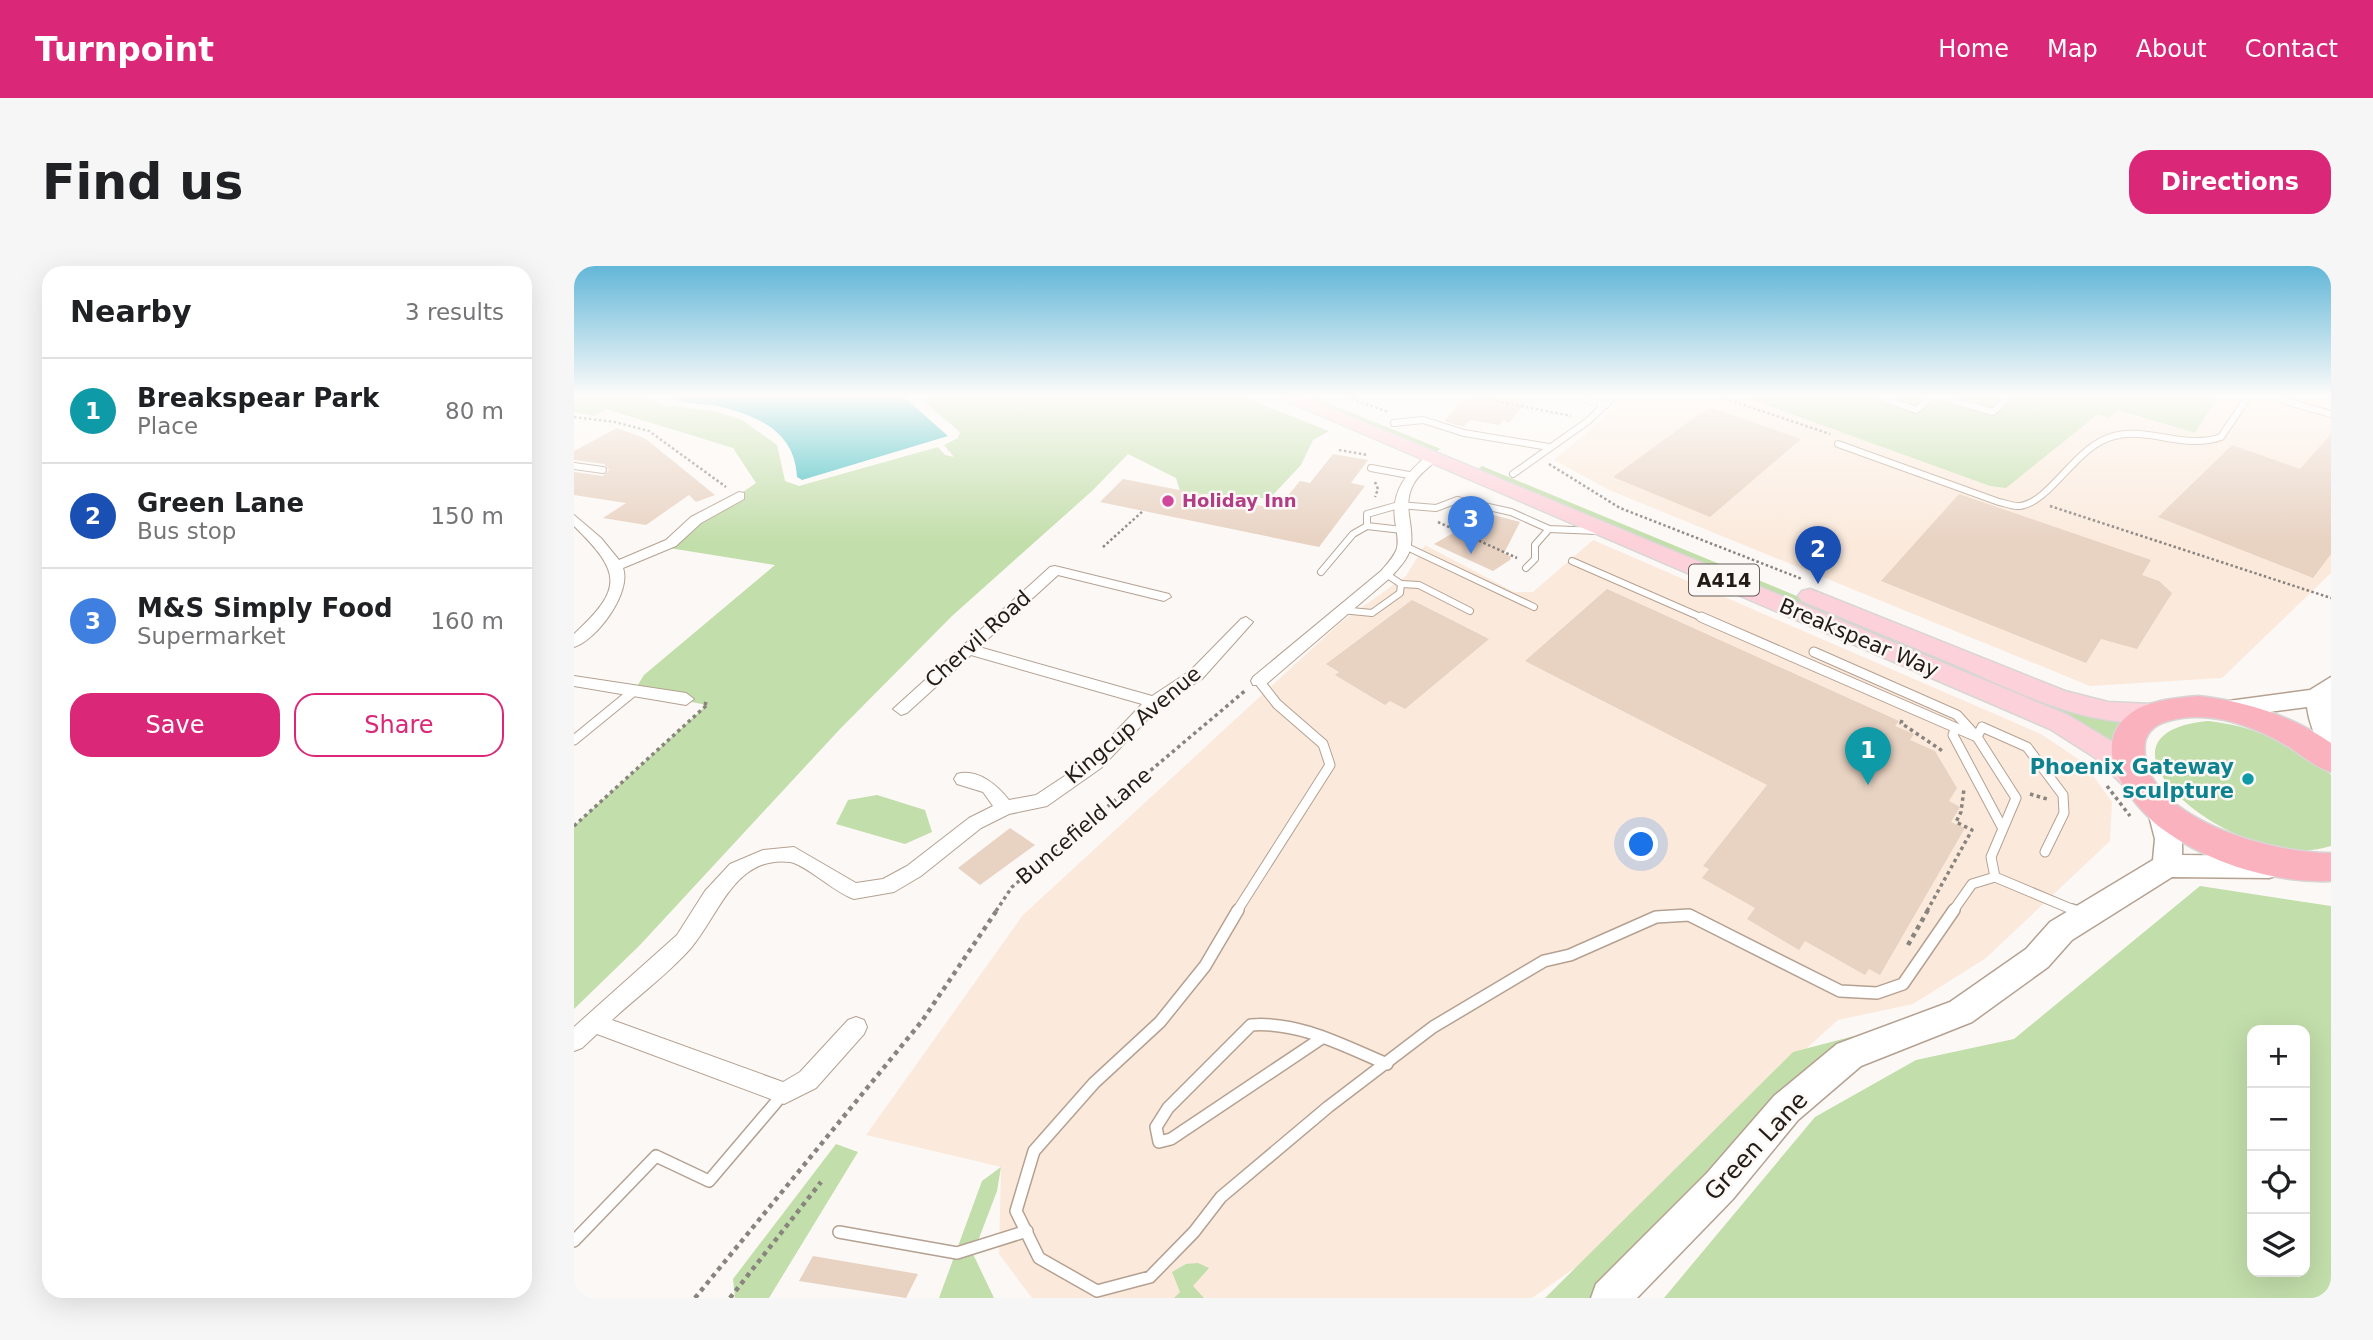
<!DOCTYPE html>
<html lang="en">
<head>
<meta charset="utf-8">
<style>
  :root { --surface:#fff; --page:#f6f6f6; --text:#202124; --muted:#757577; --line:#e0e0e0; --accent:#db2777 }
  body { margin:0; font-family:"DejaVu Sans",sans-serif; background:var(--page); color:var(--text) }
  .controls { position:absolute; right:21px; bottom:21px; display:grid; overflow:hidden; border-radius:14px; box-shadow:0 7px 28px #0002 }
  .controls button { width:63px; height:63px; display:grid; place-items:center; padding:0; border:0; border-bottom:2px solid var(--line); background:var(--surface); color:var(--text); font:35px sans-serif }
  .you { position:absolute; left:1068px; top:579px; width:24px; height:24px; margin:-18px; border:5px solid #fff; border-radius:50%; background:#1a73e8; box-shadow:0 0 0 10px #1a73e833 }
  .badge { display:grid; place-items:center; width:46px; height:46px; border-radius:50%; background:var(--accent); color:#fff; font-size:23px; font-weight:700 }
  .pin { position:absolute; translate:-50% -58px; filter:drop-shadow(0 2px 4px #0008) }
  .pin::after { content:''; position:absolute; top:37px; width:24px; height:21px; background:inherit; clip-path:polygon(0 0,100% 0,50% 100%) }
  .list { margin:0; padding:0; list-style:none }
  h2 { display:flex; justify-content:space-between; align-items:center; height:91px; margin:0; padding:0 28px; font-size:30px }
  h2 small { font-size:23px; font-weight:400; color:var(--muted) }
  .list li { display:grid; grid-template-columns:46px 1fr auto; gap:21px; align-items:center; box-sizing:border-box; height:105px; padding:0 28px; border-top:2px solid var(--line) }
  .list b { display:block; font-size:26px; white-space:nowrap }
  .list p { margin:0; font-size:23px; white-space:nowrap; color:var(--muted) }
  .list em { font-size:23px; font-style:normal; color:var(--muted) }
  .actions { display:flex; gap:14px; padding:21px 28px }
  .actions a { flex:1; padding:16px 0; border:2px solid var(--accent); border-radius:21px; text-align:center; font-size:24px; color:var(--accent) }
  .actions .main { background:var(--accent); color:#fff }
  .icon { flex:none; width:38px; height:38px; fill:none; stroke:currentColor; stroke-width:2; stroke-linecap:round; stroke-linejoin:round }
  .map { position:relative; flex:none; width:1757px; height:1032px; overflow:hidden; border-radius:21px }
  header { display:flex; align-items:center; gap:42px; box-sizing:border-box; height:98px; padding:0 35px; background:var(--accent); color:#fff }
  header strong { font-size:33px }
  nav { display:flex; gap:38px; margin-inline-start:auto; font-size:24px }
  .intro { display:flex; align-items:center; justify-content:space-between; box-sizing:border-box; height:168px; padding:0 42px }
  h1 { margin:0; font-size:49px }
  .button { padding:18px 32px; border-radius:21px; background:var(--accent); color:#fff; font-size:24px; font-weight:700 }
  main { display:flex; gap:42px; padding:0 42px }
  aside { flex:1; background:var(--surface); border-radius:21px; box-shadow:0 7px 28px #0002 }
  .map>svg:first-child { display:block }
  .built { fill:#fbeadc }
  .green { fill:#c2deaa; fill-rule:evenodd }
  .water { fill:#3cbcc0 }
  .building { fill:#e8d2c2 }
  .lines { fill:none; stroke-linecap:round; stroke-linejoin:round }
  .lane-far2-casing { stroke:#b5a191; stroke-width:8 }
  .lane-far1-casing { stroke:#b5a191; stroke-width:11 }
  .lane-casing { stroke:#b5a191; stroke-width:14 }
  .street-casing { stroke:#b5a191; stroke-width:2 }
  .secondary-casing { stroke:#b5a191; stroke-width:3 }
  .primary-casing { stroke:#d7d6d5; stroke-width:3 }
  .highway-casing { stroke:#d7d6d5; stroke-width:3 }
  .path-far2 { stroke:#8a847f; stroke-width:2.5; stroke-dasharray:2.5 2.5; stroke-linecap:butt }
  .path-far1 { stroke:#8a847f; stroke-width:3.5; stroke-dasharray:3.5 3.5; stroke-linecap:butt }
  .path { stroke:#8a847f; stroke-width:4.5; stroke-dasharray:4.5 4.5; stroke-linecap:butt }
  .lane-far2 { stroke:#fff; stroke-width:6 }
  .lane-far1 { stroke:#fff; stroke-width:9 }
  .lane { stroke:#fff; stroke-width:11 }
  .street { fill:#fff; fill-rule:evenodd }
  .secondary { fill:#fff; fill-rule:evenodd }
  .primary { fill:#fdd1d9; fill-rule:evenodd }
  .highway { fill:#fbb2bf; fill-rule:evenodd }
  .hotel-dot { fill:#d1479c; stroke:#fcf8f5; stroke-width:2.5 }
  .culture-dot { fill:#0f9aa8; stroke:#fcf8f5; stroke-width:2.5 }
  .labels { text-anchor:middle; stroke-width:5; stroke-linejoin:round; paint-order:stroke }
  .far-hotel-label { font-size:18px; font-weight:bold; fill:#b23c85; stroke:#fcf8f5; text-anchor:start }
  .shield { fill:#fcf8f5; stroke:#645d58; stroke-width:2 }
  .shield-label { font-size:19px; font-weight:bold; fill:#231b15 }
  .street-label { font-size:21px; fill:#231b15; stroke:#fcf8f5 }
  .culture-label { font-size:21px; font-weight:bold; fill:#0d838f; stroke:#fcf8f5; text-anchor:end }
  .near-street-label { font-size:24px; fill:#231b15; stroke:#fcf8f5 }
</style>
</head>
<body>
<header>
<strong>Turnpoint</strong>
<nav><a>Home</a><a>Map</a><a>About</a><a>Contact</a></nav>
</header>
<div class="intro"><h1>Find us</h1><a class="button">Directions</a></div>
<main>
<aside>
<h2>Nearby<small>3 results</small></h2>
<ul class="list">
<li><span class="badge" style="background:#0f9aa8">1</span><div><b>Breakspear Park</b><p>Place</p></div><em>80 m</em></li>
<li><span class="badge" style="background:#1a4fb4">2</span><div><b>Green Lane</b><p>Bus stop</p></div><em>150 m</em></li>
<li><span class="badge" style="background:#3f7fe0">3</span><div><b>M&amp;S Simply Food</b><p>Supermarket</p></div><em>160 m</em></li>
</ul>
<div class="actions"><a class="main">Save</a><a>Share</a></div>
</aside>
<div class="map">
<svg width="1757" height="1032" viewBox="0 0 1757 1032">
  <rect width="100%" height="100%" fill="#fcf8f5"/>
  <g class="built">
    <path d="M1054,131h116l246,89 16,1 92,-73 19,-4 78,23 22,-36h114v176l-109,105 -132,8 -481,-196 -55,-30z"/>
    <path d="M1019,274l448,194 43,29 28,39 -2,39 -124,117 -73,46 -75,16 -101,91 -135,138 -70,49h-500l-33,-44 2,-87 -135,-32 157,-220 318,-293 65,-46 19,-31 89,47h19z"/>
  </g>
  <g class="green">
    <path d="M0,131h76l14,8 51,6 27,9 35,25 8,36 14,5 139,-39 7,8 9,2 -10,-12 14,-7 2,-6 -39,-33 4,-2h318l86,34 -16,9 -12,25 -32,34c-29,-5 -57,-2 -89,-8l-4,-13 -48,-24 -36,37 -140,125 -112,113 -200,216 -66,64v-183l133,-121 -73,-14 10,-16 131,-110 -112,-18 93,-64 -23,-35 -127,-39 -12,7 -20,-4z"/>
    <path d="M722,131h17l128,52 -6,3z"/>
    <path d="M1170,131h473l-22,36 -77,-23 -8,8 -12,-4 -92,74 -16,-2z"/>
    <path d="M908,200l552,228 -4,7 -553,-231z"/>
    <path d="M1467,431l43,17 44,9 -10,23 -80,-41z"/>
    <path d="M1634,455c51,6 74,21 116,46l7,8v71c-92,30 -263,-112 -123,-125z"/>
    <path d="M303,529l48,15 7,22 -27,12 -69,-20 12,-24z"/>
    <path d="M1626,620l131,20v392h-667l151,-181 101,-57 98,-21zM1678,764h53v242h-53z"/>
    <path d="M1280,770l-87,69 -169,193h-53l248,-246z"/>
    <path d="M262,878l22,8 -89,146h-34l-2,-19z"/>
    <path d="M427,901l-4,24 -24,63 21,44h-55l43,-117z"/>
    <path d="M624,997l11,5 -16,18 11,12h-30l6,-6 -8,-20 14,-8z"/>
  </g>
  <path class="water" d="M96,131h234l44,39 -146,44 -5,-3c-2,-45 -38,-61 -79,-71 -16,-3 -33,-1 -48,-9z"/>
  <g class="building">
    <path d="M891,131h65l-21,26 -5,-3 -5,5 -29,-5 -7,7 -19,-6z"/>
    <path d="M1135,141l92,32 -91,78 -97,-40z"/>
    <path d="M43,162l29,11 69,56 -19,7 -7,-7 -43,30 -43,-7 23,-15 -52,-8v-23l29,4 6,-6 -5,-6 -30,-4v-9z"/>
    <path d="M1757,168v120l-18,24 -155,-61 74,-72 68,24z"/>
    <path d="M759,188l35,6 -17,23 14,3 -46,61 -219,-45 23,-23 154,30 23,-28 10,2z"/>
    <path d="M1385,228l192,66 -9,15 17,6 13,12 -35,56 -36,-10 -15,24 -205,-82z"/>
    <path d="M901,244l45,12 -16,31 7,4 -1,3 -17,11 -59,-27 31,-18z"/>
    <path d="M1033,323l292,132 -4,5 19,8 -4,6 25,11 22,37 -8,13 11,6 -9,15 14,6 -85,147 -11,-6 -4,6 -60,-34 -6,9 -52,-31 8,-11 -53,-30 7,-9 -6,-3 64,-81 -242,-124z"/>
    <path d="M838,334l77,39 -84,70 -15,-8 -5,4 -50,-30 4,-3 -13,-8z"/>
    <path d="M436,562l25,17 -55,40 -22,-17z"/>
    <path d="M239,990l105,18 -12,24 -107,-17z"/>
  </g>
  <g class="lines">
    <g class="lane-far2-casing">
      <g id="lane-far2">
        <path d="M1306,131l36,13 16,-13"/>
        <path d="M1366,131l53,15 15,-15"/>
        <path d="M1698,131l59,17"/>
        <path d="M1010,133l22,6"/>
        <path d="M820,157l29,-3 41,13 85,14"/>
        <path d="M1264,178l161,58c6,1 15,5 21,4 31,-4 56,-61 94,-70 36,-9 71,14 107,1l27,-40"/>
        <path d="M0,200l29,4"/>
        <path d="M797,202l38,7"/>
        <path d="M939,208l75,-53 25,-24"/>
        <path d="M828,264l-35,-4v-12l32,-9 37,3 21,-8 54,12 38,17 48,2"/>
        <path d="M831,280l129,61"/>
        <path d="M998,295l133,58"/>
        <path d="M952,302l9,-9v-14l14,-16"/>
        <path d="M747,306l32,-38 14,-8"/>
        <path d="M827,318l18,1 51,26"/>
        <path d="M767,344l31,3 28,-20 1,-9 -15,-10"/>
      </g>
    </g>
    <g class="lane-far1-casing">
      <g id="lane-far1">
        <path d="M1127,351l276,120 39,61 -25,59 4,20 81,34"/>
        <path d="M1240,386l143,63 20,22 5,-10 45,20 36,48 1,18 -19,39"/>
        <path d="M1381,463l-2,6 49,92"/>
        <path d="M0,474l60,-49"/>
        <path d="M663,645l93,-146 -7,-21 -46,-40 -18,-23"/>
        <path d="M1379,645l19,-27 23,-7"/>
      </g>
    </g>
    <g class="lane-casing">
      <g id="lane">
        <path d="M664,644l-33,56 -45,56 -66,61 -60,68 -18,60 23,47 58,33 53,-14 44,-45 27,-35 107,-90 105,-80 111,-66 26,-6 86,-38 33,-2 151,76 37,2 26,-9 51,-74"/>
        <path d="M1498,644l8,3"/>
        <path d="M748,772l-151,101 -12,3 -3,-15 12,-19 83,-83c48,-4 93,21 136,39"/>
        <path d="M265,966l118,21 70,-22"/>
        <path d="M0,975l82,-85 53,25 74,-87"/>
      </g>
    </g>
    <g class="street-casing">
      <g id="street">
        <path d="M855,188l10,3c-8,10 -20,16 -26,28 -11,21 1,39 -2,60 -1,12 -12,23 -20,32l-126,108h-12l-2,-4 2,-4 128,-106c6,-7 13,-14 16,-23 2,-9 -1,-19 -2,-28 -4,-29 12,-48 34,-66z"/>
        <path d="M165,226l5,1v6l-43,24 -25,23 -53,22c9,24 -26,72 -49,79v-13c50,-46 47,-62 0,-108v-11l27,23 18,22 47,-20 25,-23z"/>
        <path d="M481,300l114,28 2,3 -7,4 -106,-26 -79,72 173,49 38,-25 51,-52 5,-2 7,5 -51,57 -42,27 -59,62 -54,38 -38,8 -28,14 -60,48 -27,16 -40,7c-19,-6 -49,-35 -64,-37 -55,-7 -71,53 -99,86 -23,26 -53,48 -79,72l171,62 17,-10 48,-52 8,-3 8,3 3,7 -3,7 -48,54 -32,16 -187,-70 -15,14 -8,3v-24l103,-92 28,-44 25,-27 33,-14 31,-3 62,36 27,-4 24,-13 62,-48 24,-12 -10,-14 -26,-8 -3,-5 3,-5c21,-6 41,12 52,26l27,-5 53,-35 53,-56 -171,-49 -64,58 -6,2 -8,-6 157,-142z"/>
        <path d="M0,410l112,17 8,6 -8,6 -112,-19z"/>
      </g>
    </g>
    <g class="secondary-casing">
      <g id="secondary">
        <path d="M1757,411v75l-9,-3c-8,-14 -13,-27 -15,-42l-86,11 -9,-2 -3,-6 3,-6 9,-2 89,-12z"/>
        <path d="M1586,532l10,3c9,16 13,35 12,54l87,1 10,3 4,8 -4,8 -10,3 -97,-1 -100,63 -24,27 -76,55 -111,44 -63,54 -65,79 -96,99h-46l5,-14 111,-111 67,-77 63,-52 113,-42 76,-53 24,-27 103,-62 2,-21 -8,-31 3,-7z"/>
      </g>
    </g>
    <g class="primary-casing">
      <g id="primary">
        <path d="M704,131h25l765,318 46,28 38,40 -4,7 -10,3 -10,-3 -34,-33 -44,-28z"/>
        <path d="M1236,323l255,102 43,11 64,3 4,6 -4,6c-71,21 -162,-29 -226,-56 -48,-20 -96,-40 -144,-60l-4,-5 4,-5z"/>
      </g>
    </g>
    <g class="highway-casing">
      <path id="highway" d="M1624,430c47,5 94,20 133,47v29c-16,-5 -28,-16 -42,-25 -35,-21 -80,-38 -121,-26 -11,3 -20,9 -23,21 -9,76 130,112 186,111v28c-58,2 -123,-18 -170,-53 -31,-24 -75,-82 -30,-115 18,-13 46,-15 67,-17z"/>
    </g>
    <g class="path-far2">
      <path d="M773,131l41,15"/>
      <path d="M903,131l94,19"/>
      <path d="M1146,131l110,37"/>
      <path d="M0,151l41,5 34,9 77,56"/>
      <path d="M765,184l29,5"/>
      <path d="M975,198l71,44 182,71"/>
      <path d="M801,216l3,7 -3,8"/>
      <path d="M1476,240l281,92"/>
      <path d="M864,256l79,36"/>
      <path d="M529,281l40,-36"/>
    </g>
    <g class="path-far1">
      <path d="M1328,454l-1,3 43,29"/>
      <path d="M1533,520l23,30"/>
      <path d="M1456,528l17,5"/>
      <path d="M0,560l134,-122 -6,-1"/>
      <path d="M422,645l16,-24 234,-197"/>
      <path d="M1353,645l45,-81 -16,-8 5,-10 3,-23"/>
    </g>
    <g class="path">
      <path d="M1334,679l20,-35"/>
      <path d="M121,1032l227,-277 75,-111"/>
      <path d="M156,1032l91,-116"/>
    </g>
    <use href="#lane-far2" class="lane-far2"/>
    <use href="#lane-far1" class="lane-far1"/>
    <use href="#lane" class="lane"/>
    <use href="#street" class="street"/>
    <use href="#secondary" class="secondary"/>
    <use href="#primary" class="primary"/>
    <use href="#highway" class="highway"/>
  </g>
  <linearGradient id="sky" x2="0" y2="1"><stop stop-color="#63b7d8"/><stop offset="0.47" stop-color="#fefcfa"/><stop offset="1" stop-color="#fefcfa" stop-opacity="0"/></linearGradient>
  <rect width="1757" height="276" fill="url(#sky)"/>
  <circle class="hotel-dot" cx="594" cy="235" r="7"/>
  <circle class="culture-dot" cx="1674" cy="513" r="7"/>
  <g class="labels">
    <g class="far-hotel-label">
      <text x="608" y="241">Holiday Inn</text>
    </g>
    <rect class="shield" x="1115" y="298.5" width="70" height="31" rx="5"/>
    <g class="shield-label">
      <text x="1150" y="321">A414</text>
    </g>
    <g class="street-label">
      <text transform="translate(1285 372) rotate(23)" y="7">Breakspear Way</text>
      <text transform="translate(404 373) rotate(-42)" y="7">Chervil Road</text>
      <text transform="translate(559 459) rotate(-40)" y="7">Kingcup Avenue</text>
      <text transform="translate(510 560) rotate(-40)" y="7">Buncefield Lane</text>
    </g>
    <g class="culture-label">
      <text x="1660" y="508">Phoenix Gateway<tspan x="1660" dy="24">sculpture</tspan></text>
    </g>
    <g class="near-street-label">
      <text transform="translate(1182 880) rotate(-47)" y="8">Green Lane</text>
    </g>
  </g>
</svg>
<div class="controls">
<button>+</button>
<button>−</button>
<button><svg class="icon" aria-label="locate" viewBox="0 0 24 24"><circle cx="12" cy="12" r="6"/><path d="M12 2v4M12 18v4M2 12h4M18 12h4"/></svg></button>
<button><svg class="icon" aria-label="layers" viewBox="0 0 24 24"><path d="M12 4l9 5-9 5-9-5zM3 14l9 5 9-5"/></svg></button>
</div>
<div class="you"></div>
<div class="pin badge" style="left:1294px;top:519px;background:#0f9aa8">1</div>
<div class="pin badge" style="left:1244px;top:318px;background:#1a4fb4">2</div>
<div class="pin badge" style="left:897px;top:288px;background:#3f7fe0">3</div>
</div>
</main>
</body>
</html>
